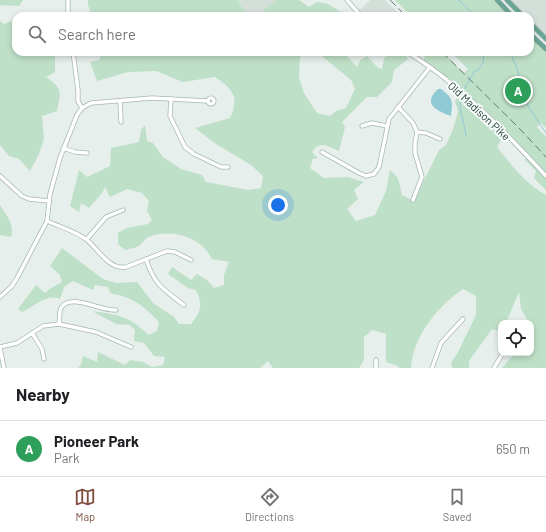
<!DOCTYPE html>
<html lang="en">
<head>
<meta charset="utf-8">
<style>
  :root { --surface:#fff; --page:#f6f6f6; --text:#202124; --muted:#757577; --line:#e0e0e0; --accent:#7f4e3f }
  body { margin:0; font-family:Barlow,sans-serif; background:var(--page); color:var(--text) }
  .controls { position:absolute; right:12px; bottom:12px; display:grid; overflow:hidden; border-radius:8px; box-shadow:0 2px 6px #0003 }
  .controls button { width:36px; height:36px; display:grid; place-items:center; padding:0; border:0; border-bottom:1px solid var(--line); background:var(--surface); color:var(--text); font:20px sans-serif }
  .you { position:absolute; left:278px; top:205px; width:14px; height:14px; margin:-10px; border:3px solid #fff; border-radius:50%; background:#1a73e8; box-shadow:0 0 0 6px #1a73e833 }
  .badge { display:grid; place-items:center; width:26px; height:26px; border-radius:50%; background:var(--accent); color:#fff; font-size:13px; font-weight:700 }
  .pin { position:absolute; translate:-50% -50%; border:2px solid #fff; box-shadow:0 1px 4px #0006 }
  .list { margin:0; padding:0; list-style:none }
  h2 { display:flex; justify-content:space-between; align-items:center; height:52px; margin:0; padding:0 16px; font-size:17px }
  h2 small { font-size:13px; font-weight:400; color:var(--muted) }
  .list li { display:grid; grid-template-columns:26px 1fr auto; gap:12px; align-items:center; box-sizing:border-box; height:56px; padding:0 16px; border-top:1px solid var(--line) }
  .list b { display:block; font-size:15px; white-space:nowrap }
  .list p { margin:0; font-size:13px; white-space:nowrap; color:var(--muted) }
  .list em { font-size:13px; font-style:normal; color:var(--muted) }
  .icon { flex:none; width:22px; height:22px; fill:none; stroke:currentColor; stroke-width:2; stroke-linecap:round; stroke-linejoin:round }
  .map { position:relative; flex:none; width:546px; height:368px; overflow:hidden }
  .search { position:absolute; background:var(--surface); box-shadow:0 2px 6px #0003; left:12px; right:12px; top:12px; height:44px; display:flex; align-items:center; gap:10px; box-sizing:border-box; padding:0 14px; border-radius:12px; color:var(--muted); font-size:15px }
  .sheet { height:108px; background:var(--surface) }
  nav { display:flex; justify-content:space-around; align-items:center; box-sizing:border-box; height:56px; border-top:1px solid var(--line); background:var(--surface); font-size:11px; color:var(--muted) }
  nav a { display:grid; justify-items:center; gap:2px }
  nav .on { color:var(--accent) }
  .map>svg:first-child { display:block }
  .built { fill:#d4dfda }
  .green { fill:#bfe0c8 }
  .water { fill:#8ec9d4 }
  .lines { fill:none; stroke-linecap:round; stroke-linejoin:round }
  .stream { stroke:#8ec9d4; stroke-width:1 }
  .minor-casing { stroke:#a8b8b2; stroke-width:5 }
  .major-casing { stroke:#c2cac8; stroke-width:6 }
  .minor { stroke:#fff; stroke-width:3.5 }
  .major { stroke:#6aa596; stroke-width:4.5 }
  .rail { stroke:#5f7d75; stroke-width:1; stroke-dasharray:8 4; stroke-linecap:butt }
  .labels { text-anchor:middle; stroke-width:4; stroke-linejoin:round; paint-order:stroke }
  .street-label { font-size:11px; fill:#24423a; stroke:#f7fbf9 }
</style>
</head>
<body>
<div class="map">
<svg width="546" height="368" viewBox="0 0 546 368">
  <rect width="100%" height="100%" fill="#e6efeb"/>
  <g class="built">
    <path d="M238,0h38l-19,16h-5l-9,-7z"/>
    <path d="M370,0h15l16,16h-40l-3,-4z"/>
    <path d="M507,0h39v39l-16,-16v-7h-7z"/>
  </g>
  <g class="green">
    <path d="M0,0h23l-4,6 -19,-1z"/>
    <path d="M88,0h150l5,9 9,7h-160l-4,-11z"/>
    <path d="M276,0h23l10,7 8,-5 11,2 15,9 -3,3h-83z"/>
    <path d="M395,0h102l15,16h-97l-6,-2z"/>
    <path d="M16,19v33h39v20l-9,5c17,12 15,14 11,34l-15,5 2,23 -5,15 -9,17 -11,-12 -10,-3 -9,-11v-124l4,3z"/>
    <path d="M530,34l16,15v79l-5,-5 -4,4 9,10v53l-12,-12 2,-7 -11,-11 2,-4 -18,-19 -8,3 -4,7c15,19 28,36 49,48v173h-44l13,-15h16v-13l3,-6 -3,-11h-2l-8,-14 -2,-17 -13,31h-5v9l-9,-3 -23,32v7h-17l-1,-5 6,-9 19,-39v-19l-13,-7c-25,17 -50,47 -52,79h-12l-1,-2 -12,-4v-28l-14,-4 -8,7v23l-5,8h-86l-5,-7 -8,7h-182l3,-3 2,-9 14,6 1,-10 27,13 5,-5 13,2 9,5 11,-2 2,-8 -11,-1 -10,-13 -10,-2 1,-11 -5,-5 -14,-1 -24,-13c28,4 36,5 57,24l8,-4 2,-9c-16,-17 -25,-24 -49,-29l-2,-6 -13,-2 -2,5 -20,-9 -9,6 -4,12c-14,-6 -26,8 -38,13l-4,-3 18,-24 9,8 6,-5 11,-6 -2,-7 -10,-9 12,-18 41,31 13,4 21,-1 16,21 21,14 5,7h12c10,-13 12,-19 5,-34l-8,-2 -20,-14 4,-7 19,13 6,-6 10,6 7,8 10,-3v-10l5,-13 -17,-3c-11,-22 -40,-31 -63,-22 -4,1 -6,6 -9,8 -4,3 -11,4 -15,5l-7,-6v-11l9,-5 21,-4 4,-4 -5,-9 2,-10 -7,-8 -15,-4 -17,8 -5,-10 -3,6 -13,15 -8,-5 -2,9 -9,-6 9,-36 8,7 23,-11 1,-18 28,-6 2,-12 4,-5 2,16 6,2 10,14 18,12 21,6 4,7 43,8 12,-2 2,-12 -12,-11 -35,-21 -21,-16 35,-10c10,-21 3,-29 -15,-41l-32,5 -27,-11 -28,1 -31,9 -7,-19 9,-2 2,-4 -4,-4h209l-6,5 -1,20 5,16 13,20 13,3 6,-5 10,-3 9,-19 -4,-9 -33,-27 1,-1h24l14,15 3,-7 7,-4 11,12 4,1 2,-11 9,-6 11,1 4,6 -14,11 -2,12 -15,15h-10l-25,25 3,5 -6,24 -14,-6 -8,1 -5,6 6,6 -5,1 -3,9 14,10 24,-1 16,5 -10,8 4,9 -11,10 9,12 19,-6 11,-24 4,-21 8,8 4,17 12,6 25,-51 7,-5 7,-16 5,-17 -3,-11 6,-8 -38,-31 3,-10h16l22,21 4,-4 -17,-17h79z"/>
    <path d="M0,205c6,10 15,20 11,32l-11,-2z"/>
  </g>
  <path class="water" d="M438,89h3c12,9 12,12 10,27 -6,-2 -21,-8 -20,-15 0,-5 4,-9 7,-12z"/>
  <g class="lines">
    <g class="stream">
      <path d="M458,0l18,16"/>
      <path d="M510,52l7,16 9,35 20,30"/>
      <path d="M463,91l11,-19 4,-2 5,-7 1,-11"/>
      <path d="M462,94c-6,14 3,27 4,42"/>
    </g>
    <g class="minor-casing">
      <g id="minor">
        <path d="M347,0l14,16"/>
        <path d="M68,16v-16"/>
        <path d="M73,52l5,38v11l4,7"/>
        <path d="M407,52c53,32 97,79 139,124"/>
        <circle cx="211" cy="101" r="3"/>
        <path d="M171,99l-1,17 15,31 9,7 27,13h7"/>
        <path d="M120,101l1,21"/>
        <path d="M398,107l15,16 4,9 -2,11v10l7,24 -9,23"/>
        <path d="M362,126l10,-3 15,3"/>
        <path d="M417,132l9,1 14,6"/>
        <path d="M63,148l12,4 12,1"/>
        <path d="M322,152l37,21 7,3 8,-2 5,-7 10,-48 41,-52"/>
        <path d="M0,176l22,20 7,3 20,2"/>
        <path d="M47,221c13,6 29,10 40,19 11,9 22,30 39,27l41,-16 8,1 16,8"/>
        <path d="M87,239l19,-22 17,-7"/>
        <path d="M146,259c9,27 17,30 38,46"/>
        <path d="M0,297l12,-11 5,-8 30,-57 3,-27 10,-36 17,-43 5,-7 9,-5 61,-5 56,3"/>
        <path d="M59,324c1,-5 0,-12 2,-16 9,-16 42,4 55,2"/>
        <path d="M32,333l10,16 2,10"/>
        <path d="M0,347l17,-4 26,-17 16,-2 37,8 35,15"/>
        <path d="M0,348l4,20"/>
        <path d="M376,360v8"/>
        <path d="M432,368l9,-25 22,-24"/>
        <path d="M494,368l9,-15"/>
      </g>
    </g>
    <g class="major-casing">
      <g id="major">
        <path d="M497,0l15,16"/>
        <path d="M507,0l16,16"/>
        <path d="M530,23l16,16"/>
        <path d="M530,34l16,15"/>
      </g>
    </g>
    <use href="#minor" class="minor"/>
    <use href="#major" class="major"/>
    <g class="rail">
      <path d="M390,0l16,16"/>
      <path d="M442,52l76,75 28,30"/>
    </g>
  </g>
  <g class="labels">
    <g class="street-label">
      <text transform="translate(479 111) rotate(43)" y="4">Old Madison Pike</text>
    </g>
  </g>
</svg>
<div class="controls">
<button><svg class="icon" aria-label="locate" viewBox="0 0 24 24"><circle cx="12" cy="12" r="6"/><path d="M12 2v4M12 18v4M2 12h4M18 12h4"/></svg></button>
</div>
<div class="you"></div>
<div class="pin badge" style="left:518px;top:91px;background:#2e9e5b">A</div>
<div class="search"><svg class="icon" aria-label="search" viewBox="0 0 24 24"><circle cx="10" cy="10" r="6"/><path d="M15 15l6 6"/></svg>Search here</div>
</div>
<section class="sheet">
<h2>Nearby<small></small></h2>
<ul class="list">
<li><span class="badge" style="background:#2e9e5b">A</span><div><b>Pioneer Park</b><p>Park</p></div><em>650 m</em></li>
</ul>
</section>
<nav>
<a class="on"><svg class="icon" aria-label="map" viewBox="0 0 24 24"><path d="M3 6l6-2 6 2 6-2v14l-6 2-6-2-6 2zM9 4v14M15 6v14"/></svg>Map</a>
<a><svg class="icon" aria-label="directions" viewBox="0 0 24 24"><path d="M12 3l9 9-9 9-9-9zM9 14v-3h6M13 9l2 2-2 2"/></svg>Directions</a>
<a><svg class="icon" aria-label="saved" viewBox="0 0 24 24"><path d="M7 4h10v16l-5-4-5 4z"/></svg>Saved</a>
</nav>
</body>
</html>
